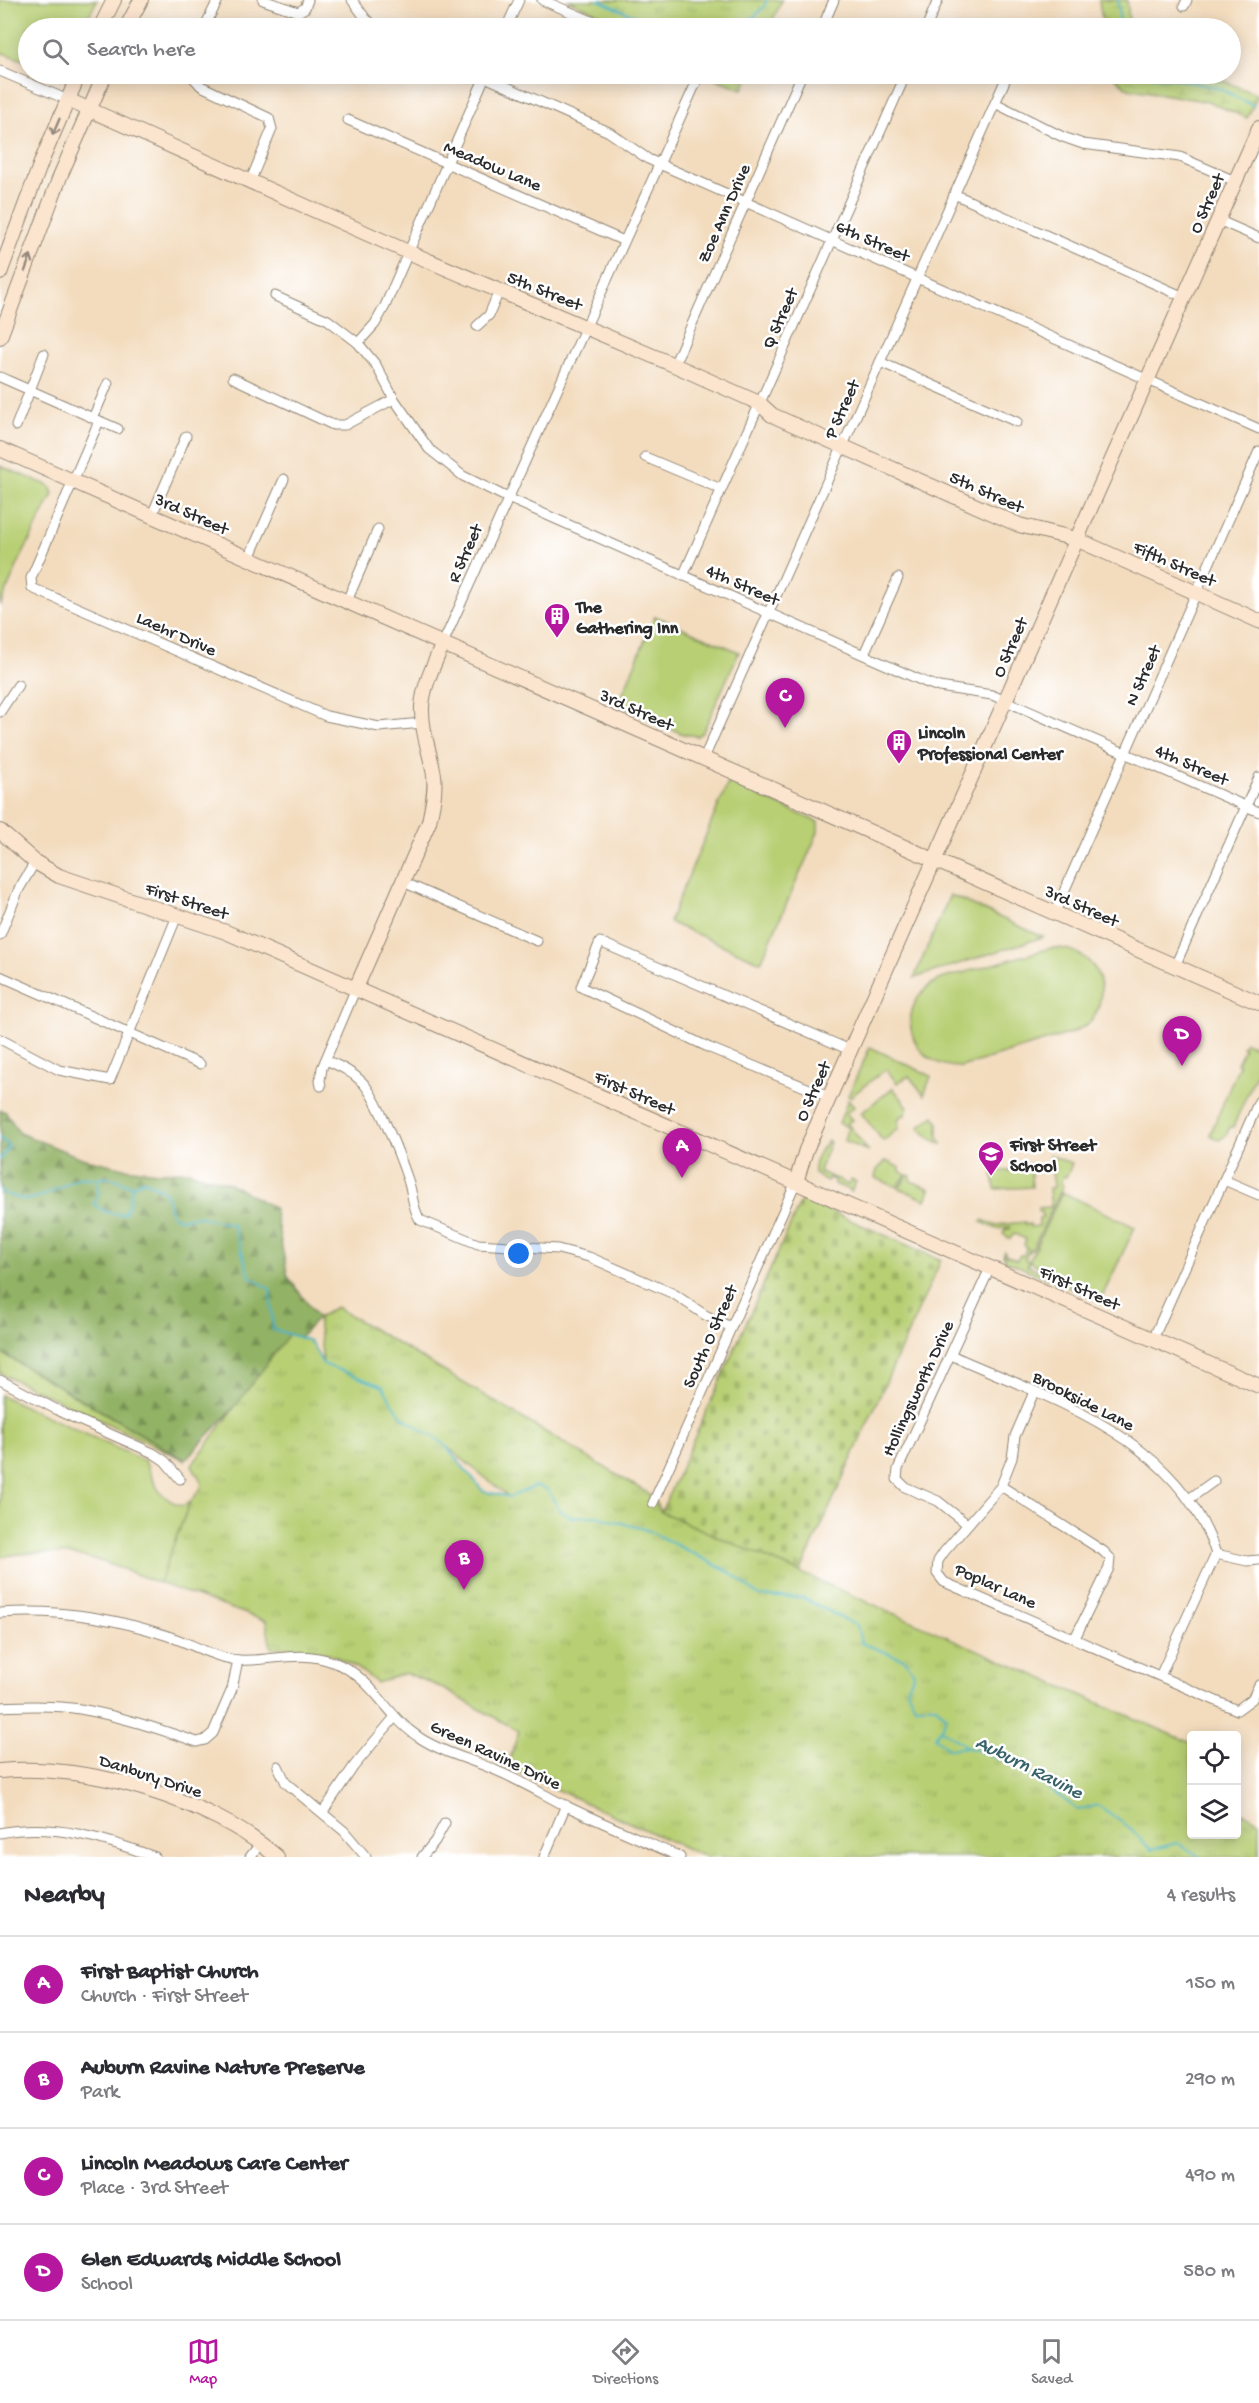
<!DOCTYPE html>
<html lang="en">
<head>
<meta charset="utf-8">
<style>
  :root { --surface:#fff; --page:#f7f7f7; --text:#2b2b33; --muted:#7c7c81; --line:#e1e1e2; --accent:#b5179e }
  body { margin:0; font-family:"Gochi Hand",sans-serif; background:var(--page); color:var(--text) }
  .controls { position:absolute; right:18px; bottom:18px; display:grid; overflow:hidden; border-radius:6px; box-shadow:0 3px 15px #0003 }
  .controls button { width:54px; height:54px; display:grid; place-items:center; padding:0; border:0; border-bottom:2px solid var(--line); background:var(--surface); color:var(--text); font:30px sans-serif }
  .you { position:absolute; left:519px; top:1254px; width:21px; height:21px; margin:-15px; border:4px solid #fff; border-radius:50%; background:#1a73e8; box-shadow:0 0 0 9px #1a73e833 }
  .badge { display:grid; place-items:center; width:39px; height:39px; border-radius:50%; background:var(--accent); color:#fff; font-size:20px; font-weight:700 }
  .pin { position:absolute; translate:-50% -50px; filter:drop-shadow(0 2px 3px #0008) }
  .pin::after { content:''; position:absolute; top:32px; width:21px; height:18px; background:inherit; clip-path:polygon(0 0,100% 0,50% 100%) }
  .list { margin:0; padding:0; list-style:none }
  h2 { display:flex; justify-content:space-between; align-items:center; height:78px; margin:0; padding:0 24px; font-size:26px }
  h2 small { font-size:20px; font-weight:400; color:var(--muted) }
  .list li { display:grid; grid-template-columns:39px 1fr auto; gap:18px; align-items:center; box-sizing:border-box; height:96px; padding:0 24px; border-top:2px solid var(--line) }
  .list b { display:block; font-size:22px; white-space:nowrap }
  .list p { margin:0; font-size:20px; white-space:nowrap; color:var(--muted) }
  .list em { font-size:20px; font-style:normal; color:var(--muted) }
  .icon { flex:none; width:33px; height:33px; fill:none; stroke:currentColor; stroke-width:2; stroke-linecap:round; stroke-linejoin:round }
  .map { position:relative; flex:none; width:1259px; height:1857px; overflow:hidden }
  .search { position:absolute; background:var(--surface); box-shadow:0 3px 15px #0003; left:18px; right:18px; top:18px; height:66px; display:flex; align-items:center; gap:15px; box-sizing:border-box; padding:0 21px; border-radius:33px; color:var(--muted); font-size:22px }
  .sheet { height:462px; background:var(--surface) }
  nav { display:flex; justify-content:space-around; align-items:center; box-sizing:border-box; height:84px; border-top:2px solid var(--line); background:var(--surface); font-size:16px; color:var(--muted) }
  nav a { display:grid; justify-items:center; gap:3px }
  nav .on { color:var(--accent) }
  .map>svg:first-child { display:block }
  .green { fill:#b8cf73; stroke:#727d4f; stroke-width:1.5 }
  .forest { fill:url(#forest-firs); stroke:#5e6e48; stroke-width:1.5 }
  .wetland { fill:url(#wetland-marsh); stroke:#727d4f; stroke-width:1.5 }
  .cemetery { fill:url(#cemetery-stones); stroke:#727d4f; stroke-width:1.5 }
  .park { fill:url(#park-tufts); stroke:#727d4f; stroke-width:1.5; fill-rule:evenodd }
  .lines { fill:none; stroke-linecap:round; stroke-linejoin:round }
  .stream { stroke:#4ab5c8; stroke-width:2 }
  .street-casing { stroke:#8f8474; stroke-width:11 }
  .secondary-casing { stroke:#8f8474; stroke-width:16 }
  .street { stroke:#fff; stroke-width:9 }
  .secondary { stroke:#fce5cf; stroke-width:14 }
  .oneway { stroke:#94887d }
  .labels { text-anchor:middle; stroke-width:5; stroke-linejoin:round; paint-order:stroke }
  .street-label { font-size:18px; fill:#2b2b2b; stroke:#fff }
  .poi-label { font-size:18px; font-weight:bold; fill:#2b2b2b; stroke:#fff; text-anchor:start }
  .water-label { font-size:20px; font-style:italic; fill:#37626a; stroke:#fff }
</style>
</head>
<body>
<div class="map">
<svg width="1259" height="1857" viewBox="0 0 1259 1857">
  <defs>
    <pattern id="forest-firs" width="22" height="20" patternUnits="userSpaceOnUse" patternTransform="scale(1.5)"><rect width="22" height="20" fill="#92b265"/><path d="M5 1l3.5 6h-7zM16 11l3.5 6h-7z" fill="#779153"/></pattern>
    <pattern id="wetland-marsh" width="20" height="14" patternUnits="userSpaceOnUse" patternTransform="scale(1.5)"><rect width="20" height="14" fill="#b8cf73"/><path d="M1 5h8M5 5V1M11 12h8M15 12V8" fill="none" stroke="#9eb264"/></pattern>
    <pattern id="cemetery-stones" width="16" height="16" patternUnits="userSpaceOnUse" patternTransform="scale(1.5)"><rect width="16" height="16" fill="#b8cf73"/><path d="M2 7V4a2 2 0 0 1 4 0v3zM10 15v-3a2 2 0 0 1 4 0v3z" fill="#9eb264"/></pattern>
    <pattern id="park-tufts" width="24" height="20" patternUnits="userSpaceOnUse" patternTransform="scale(1.5)"><rect width="24" height="20" fill="#b8cf73"/><path d="M3 7l-1-3M5 7V3M7 7l1-3M15 17l-1-3M17 17v-4M19 17l1-3" fill="none" stroke="#9eb264"/></pattern>
  </defs>
  <rect width="100%" height="100%" fill="#fff"/>
  <filter id="ink" filterUnits="userSpaceOnUse"><feTurbulence type="fractalNoise" baseFrequency=".0167" numOctaves="2"/><feDisplacementMap in="SourceGraphic" scale="12" xChannelSelector="R" yChannelSelector="G"/><feConvolveMatrix kernelMatrix="1 2 1 2 8 2 1 2 1" color-interpolation-filters="sRGB"/></filter>
  <filter id="wash" filterUnits="userSpaceOnUse"><feTurbulence type="fractalNoise" baseFrequency=".008" numOctaves="4" result="noise"/><feDisplacementMap in="SourceGraphic" scale="24" xChannelSelector="R" yChannelSelector="G"/><feGaussianBlur stdDeviation="1.35" result="paint"/><feColorMatrix in="noise" values="0 0 0 0 0 0 0 0 0 0 0 0 0 0 0 0 0 1.4 0 .05"/><feComposite in="paint" operator="in"/></filter>
  <g filter="url(#wash)">
    <rect width="100%" height="100%" fill="#f3dcbe"/>
    <g class="green">
      <path d="M0,0h97l-14,28h-55v34l-28,-10z"/>
      <path d="M0,466l50,20 3,8 -35,70 -18,42z"/>
      <path d="M655,616l84,36 -36,80 -6,4 -14,-2 -65,-29z"/>
      <path d="M728,783l90,39v10l-57,130 -92,-40z"/>
      <path d="M950,895l93,42 -129,41z"/>
      <path d="M1051,948c30,-1 55,20 49,52 -1,9 -5,18 -13,24 -4,4 -11,6 -16,9l-110,34c-55,1 -70,-66 -20,-88z"/>
      <path d="M1257,1039h2v28l-26,60h-3l-4,8 -7,5 -9,-5 29,-70 -2,-2 7,-14 -2,-2 3,-5 9,4z"/>
      <path d="M870,1047l61,29 -7,19 -15,-19 -12,7 -11,-14 -36,28 -2,-1z"/>
      <path d="M893,1088l15,19 -3,8 -4,1 -3,5 1,7 -16,13 -22,-28z"/>
      <path d="M848,1100l6,7 -8,6 6,7 -5,3 22,29 -25,-12 4,-13 -9,-4z"/>
      <path d="M828,1141l2,1 -11,29 29,14 3,-5 5,2 -5,10 -1,-2 -16,-6v-4l-5,-2 -2,3 -13,-7c-2,-10 6,-25 14,-33z"/>
      <path d="M1050,1155l22,9 -6,13 -3,-1 -3,8 3,2 -31,64 -2,-1 -5,10 4,3 -2,3 10,5 3,-3 -11,-6 33,-69 73,35 -35,74 -94,-40 -3,-5 2,-5v4l12,5 3,-5 3,1 4,-9 -3,-2 2,-6 -12,-5 -4,5 -7,-5 2,-5h5v-2l-13,2 -16,-7 2,-2 13,5 29,-3v3l5,-1v3l9,-1v-8l4,-1 -1,-5h-4v-4l13,-1 -2,-19 5,-1z"/>
      <path d="M886,1161l14,7v3l6,4 -9,12 -22,-9 2,-8z"/>
      <path d="M1030,1164l2,23 -37,2 -2,-15 3,-3h14l8,-6z"/>
      <path d="M908,1175l3,1v5l19,8 -4,11 -27,-12z"/>
      <path d="M0,1352l185,108 -185,-87z"/>
      <path d="M0,1395l145,66c10,23 12,37 38,45l7,-4 -31,81c-22,-8 -44,-18 -66,-24 -28,-7 -65,-8 -93,-2z"/>
    </g>
    <path class="forest" d="M0,1110l6,2 13,21 63,25 42,10 34,4 30,-1 41,12 45,25 14,69 30,41 -133,142 -185,-108z"/>
    <g class="wetland">
      <path d="M1099,0h28l3,28h-27z"/>
      <path d="M1111,74h87l26,7 34,14 -11,23 -38,-16 -82,-14z"/>
    </g>
    <path class="cemetery" d="M802,1199l139,61 -141,313 -139,-61z"/>
    <g class="park">
      <path d="M567,0h215l-13,28h-137z"/>
      <path d="M713,74h37l-7,15 -30,-11z"/>
      <path d="M934,1116l4,6v12l4,10 -13,-6 -10,-11z"/>
      <path d="M336,1307l315,188 10,17 530,231 1,91h44l1,-24 22,11v36h-554l-198,-90 12,-36 -81,-45 -32,-13 -29,10c-35,-29 -62,-38 -106,-35l-5,-27 -107,-38 31,-81 10,-12 2,-7 -10,-18 97,-131 21,7 13,21 -5,-44zM446,1446l62,50 -25,-5z"/>
    </g>
    <g class="lines">
      <g class="stream">
        <path d="M598,0l65,28"/>
        <path d="M1118,0l2,28"/>
        <path d="M743,28l20,-20 4,-8"/>
        <path d="M1132,74l40,4 46,10 36,18"/>
        <path d="M0,1138l9,8 -9,14"/>
        <path d="M96,1179l3,14 -5,11c10,8 17,11 30,10l5,-10 3,-18"/>
        <path d="M0,1190l4,4 22,6 19,-5 33,-17h34l20,8 11,-6c21,9 25,10 28,34l9,5 17,-3 36,9 17,52 20,12 3,40 37,12 13,23 59,22 20,31 41,26 40,48 27,6 26,-11 12,4 11,20 11,7 27,-1 50,14 84,43 28,23 44,2 54,28 4,17 45,17 8,13 -7,17 8,16h21l11,11 -12,20 12,12c7,0 16,-3 23,-1 36,10 78,39 108,62l20,-5 32,23 21,22 26,-7 24,14"/>
        <path d="M941,1729l26,18"/>
      </g>
    </g>
  </g>
  <g filter="url(#ink)">
    <g class="lines">
      <g class="street-casing">
        <g id="street">
          <path d="M263,0l35,12 7,-4 3,-8"/>
          <path d="M352,0l14,19 12,9"/>
          <path d="M542,0l66,28"/>
          <path d="M1184,6l3,-6"/>
          <path d="M204,28l14,-28"/>
          <path d="M506,28l13,-28"/>
          <path d="M822,28l12,-28"/>
          <path d="M926,28l12,-28"/>
          <path d="M1036,28l1,-1"/>
          <path d="M0,71l68,29"/>
          <path d="M190,74l11,12 68,32 3,11 -22,53"/>
          <path d="M478,74l131,58 39,27 611,270"/>
          <path d="M995,103l68,34 20,7 97,13 55,24"/>
          <path d="M348,120l276,121"/>
          <path d="M954,194l230,103"/>
          <path d="M1218,220l41,18"/>
          <path d="M275,296l53,24 30,23 18,22 18,34 35,50 34,27 45,22 417,184 14,5 53,8 267,117"/>
          <path d="M477,326l12,-11 10,-24"/>
          <path d="M358,343l17,-19 10,-18 101,-232"/>
          <path d="M880,362l137,60"/>
          <path d="M674,365l128,-291"/>
          <path d="M0,377l118,52"/>
          <path d="M233,378l100,47h12l49,-26"/>
          <path d="M93,418l15,-35"/>
          <path d="M99,421l-68,157 1,10 294,128 53,11 43,-4"/>
          <path d="M16,426l28,-72"/>
          <path d="M645,457l76,32"/>
          <path d="M152,515l34,-79"/>
          <path d="M249,558l35,-79"/>
          <path d="M683,576l223,-502"/>
          <path d="M347,601l31,-72"/>
          <path d="M443,643l257,-569"/>
          <path d="M864,654l34,-76"/>
          <path d="M0,712l18,-27"/>
          <path d="M704,758l304,-684"/>
          <path d="M403,882l134,59"/>
          <path d="M1055,912l204,-461"/>
          <path d="M0,935l19,-46 16,-27"/>
          <path d="M1175,966l84,-189"/>
          <path d="M0,976l200,88"/>
          <path d="M0,1039l59,31 51,10 67,-164"/>
          <path d="M326,1060c13,6 25,11 35,21 15,13 40,78 47,99 5,14 4,27 12,40l58,24 80,5 31,8 85,37 31,21 26,12"/>
          <path d="M321,1086l-1,-5 2,-13 34,-80"/>
          <path d="M829,1097l-119,-49 -129,-61 19,-45 250,108"/>
          <path d="M1224,1180l35,15"/>
          <path d="M1153,1339l106,-238"/>
          <path d="M951,1355c101,45 228,83 265,199l31,7 12,-1"/>
          <path d="M0,1380l65,34 88,39 12,8 15,18"/>
          <path d="M1034,1392l-19,44 -3,22 -11,28 -57,66 -6,9 -1,12 7,9 293,128 15,-11 7,-14"/>
          <path d="M1001,1486l102,65 7,7 -1,10 -34,70"/>
          <path d="M1189,1499l25,-18"/>
          <path d="M653,1503l143,-321"/>
          <path d="M967,1524l-29,-23 -33,-14 -8,-8 1,-10 92,-201"/>
          <path d="M0,1613c57,-4 111,4 165,22 24,7 48,23 73,25 34,2 60,-11 95,2 41,15 52,54 87,76 23,15 50,21 75,32 24,10 46,23 69,35 38,18 78,35 116,52"/>
          <path d="M1160,1676l56,-122"/>
          <path d="M0,1707c26,-1 54,-2 80,2 40,7 79,20 117,33l8,-2 8,-7 19,-44 6,-29"/>
          <path d="M278,1766l8,17 58,48 22,26"/>
          <path d="M323,1812l31,-46 40,-48"/>
          <path d="M0,1833c52,-11 106,6 155,24"/>
          <path d="M250,1857l11,-14"/>
          <path d="M422,1857l13,-16 10,-18"/>
          <path d="M544,1857l22,-52"/>
        </g>
      </g>
      <g class="secondary-casing">
        <g id="secondary">
          <path d="M100,28l14,-28"/>
          <path d="M126,28l15,-28"/>
          <path d="M68,100l340,152 266,113 85,38 13,12 247,110 57,14 183,82"/>
          <path d="M0,273l42,-113 37,-86"/>
          <path d="M0,337l61,-163 44,-100"/>
          <path d="M0,449l1259,554"/>
          <path d="M0,831l35,31 24,14 167,56 1033,454"/>
          <path d="M356,988l73,-166c3,-15 7,-31 5,-47 -4,-23 -13,-45 -12,-69 2,-23 13,-43 21,-63"/>
          <path d="M796,1182l10,-32 453,-1022"/>
          <path d="M0,1771c85,-9 213,29 277,86"/>
        </g>
      </g>
      <use href="#street" class="street"/>
      <use href="#secondary" class="secondary"/>
    </g>
    <defs><path id="oneway-shaft" d="M-6 0H5M1.5-3L5.5 0L1.5 3" fill="none" stroke-width="1.6" stroke-linecap="round" stroke-linejoin="round" transform="scale(1.5)"/></defs>
    <g class="oneway">
      <use href="#oneway-shaft" transform="translate(56 127) rotate(113)"/>
      <use href="#oneway-shaft" transform="translate(28 263) rotate(-70)"/>
    </g>
  </g>
  <defs>
    <g id="building-pin" transform="scale(1.35)"><path d="M0 17L-7.5 6A9.5 9.5 0 1 1 7.5 6Z" fill="#b5179e" stroke="#fff"/><path d="M-4-6H4V6H1V3H-1V6H-4ZM-2.5-4.3h1.7v1.8h-1.7ZM.8-4.3h1.7v1.8H.8ZM-2.5-1h1.7V.8h-1.7ZM.8-1h1.7V.8H.8Z" fill="#fff"/></g>
    <g id="school-pin" transform="scale(1.35)"><path d="M0 17L-7.5 6A9.5 9.5 0 1 1 7.5 6Z" fill="#b5179e" stroke="#fff"/><path d="M0-5L7-2L0 1L-7-2ZM-4 1L0 2.5L4 1V4Q0 6-4 4Z" fill="#fff"/></g>
  </defs>
  <g fill-rule="evenodd">
    <use href="#building-pin" x="557" y="616"/>
    <use href="#building-pin" x="899" y="742"/>
    <use href="#school-pin" x="991" y="1154"/>
  </g>
  <g class="labels">
    <g class="street-label">
      <text transform="translate(493 165) rotate(23)" y="6">Meadow Lane</text>
      <text transform="translate(1206 203) rotate(-66)" y="6">O Street</text>
      <text transform="translate(723 213) rotate(-66)" y="6">Zoe Ann Drive</text>
      <text transform="translate(873 240) rotate(24)" y="6">6th Street</text>
      <text transform="translate(545 290) rotate(22)" y="6">5th Street</text>
      <text transform="translate(779 318) rotate(-66)" y="6">Q Street</text>
      <text transform="translate(841 409) rotate(-66)" y="6">P Street</text>
      <text transform="translate(987 491) rotate(24)" y="6">5th Street</text>
      <text transform="translate(192 513) rotate(24)" y="6">3rd Street</text>
      <text transform="translate(464 553) rotate(-66)" y="6">R Street</text>
      <text transform="translate(1175 563) rotate(24)" y="6">Fifth Street</text>
      <text transform="translate(743 584) rotate(24)" y="6">4th Street</text>
      <text transform="translate(177 633) rotate(24)" y="6">Laehr Drive</text>
      <text transform="translate(1009 647) rotate(-66)" y="6">O Street</text>
      <text transform="translate(1142 675) rotate(-66)" y="6">N Street</text>
      <text transform="translate(637 709) rotate(24)" y="6">3rd Street</text>
      <text transform="translate(1192 764) rotate(24)" y="6">4th Street</text>
      <text transform="translate(187 900) rotate(18)" y="6">First Street</text>
      <text transform="translate(1082 905) rotate(24)" y="6">3rd Street</text>
      <text transform="translate(812 1091) rotate(-66)" y="6">O Street</text>
      <text transform="translate(635 1092) rotate(24)" y="6">First Street</text>
      <text transform="translate(1080 1287) rotate(24)" y="6">First Street</text>
      <text transform="translate(709 1336) rotate(-66)" y="6">South O Street</text>
      <text transform="translate(917 1388) rotate(-65)" y="6">Hollingsworth Drive</text>
      <text transform="translate(1084 1400) rotate(27)" y="6">Brookside Lane</text>
      <text transform="translate(996 1585) rotate(24)" y="6">Poplar Lane</text>
      <text transform="translate(496 1754) rotate(25)" y="6">Green Ravine Drive</text>
      <text transform="translate(151 1775) rotate(18)" y="6">Danbury Drive</text>
    </g>
    <g class="poi-label">
      <text x="576" y="612">The<tspan x="576" dy="21">Gathering Inn</tspan></text>
      <text x="918" y="738">Lincoln<tspan x="918" dy="21">Professional Center</tspan></text>
      <text x="1010" y="1150">First Street<tspan x="1010" dy="21">School</tspan></text>
    </g>
    <g class="water-label">
      <text transform="translate(1030 1766) rotate(27)" y="7">Auburn Ravine</text>
    </g>
  </g>
</svg>
<div class="controls">
<button><svg class="icon" aria-label="locate" viewBox="0 0 24 24"><circle cx="12" cy="12" r="6"/><path d="M12 2v4M12 18v4M2 12h4M18 12h4"/></svg></button>
<button><svg class="icon" aria-label="layers" viewBox="0 0 24 24"><path d="M12 4l9 5-9 5-9-5zM3 14l9 5 9-5"/></svg></button>
</div>
<div class="you"></div>
<div class="pin badge" style="left:682px;top:1178px">A</div>
<div class="pin badge" style="left:464px;top:1590px">B</div>
<div class="pin badge" style="left:785px;top:728px">C</div>
<div class="pin badge" style="left:1182px;top:1066px">D</div>
<div class="search"><svg class="icon" aria-label="search" viewBox="0 0 24 24"><circle cx="10" cy="10" r="6"/><path d="M15 15l6 6"/></svg>Search here</div>
</div>
<section class="sheet">
<h2>Nearby<small>4 results</small></h2>
<ul class="list">
<li><span class="badge">A</span><div><b>First Baptist Church</b><p>Church · First Street</p></div><em>150 m</em></li>
<li><span class="badge">B</span><div><b>Auburn Ravine Nature Preserve</b><p>Park</p></div><em>290 m</em></li>
<li><span class="badge">C</span><div><b>Lincoln Meadows Care Center</b><p>Place · 3rd Street</p></div><em>490 m</em></li>
<li><span class="badge">D</span><div><b>Glen Edwards Middle School</b><p>School</p></div><em>580 m</em></li>
</ul>
</section>
<nav>
<a class="on"><svg class="icon" aria-label="map" viewBox="0 0 24 24"><path d="M3 6l6-2 6 2 6-2v14l-6 2-6-2-6 2zM9 4v14M15 6v14"/></svg>Map</a>
<a><svg class="icon" aria-label="directions" viewBox="0 0 24 24"><path d="M12 3l9 9-9 9-9-9zM9 14v-3h6M13 9l2 2-2 2"/></svg>Directions</a>
<a><svg class="icon" aria-label="saved" viewBox="0 0 24 24"><path d="M7 4h10v16l-5-4-5 4z"/></svg>Saved</a>
</nav>
</body>
</html>
